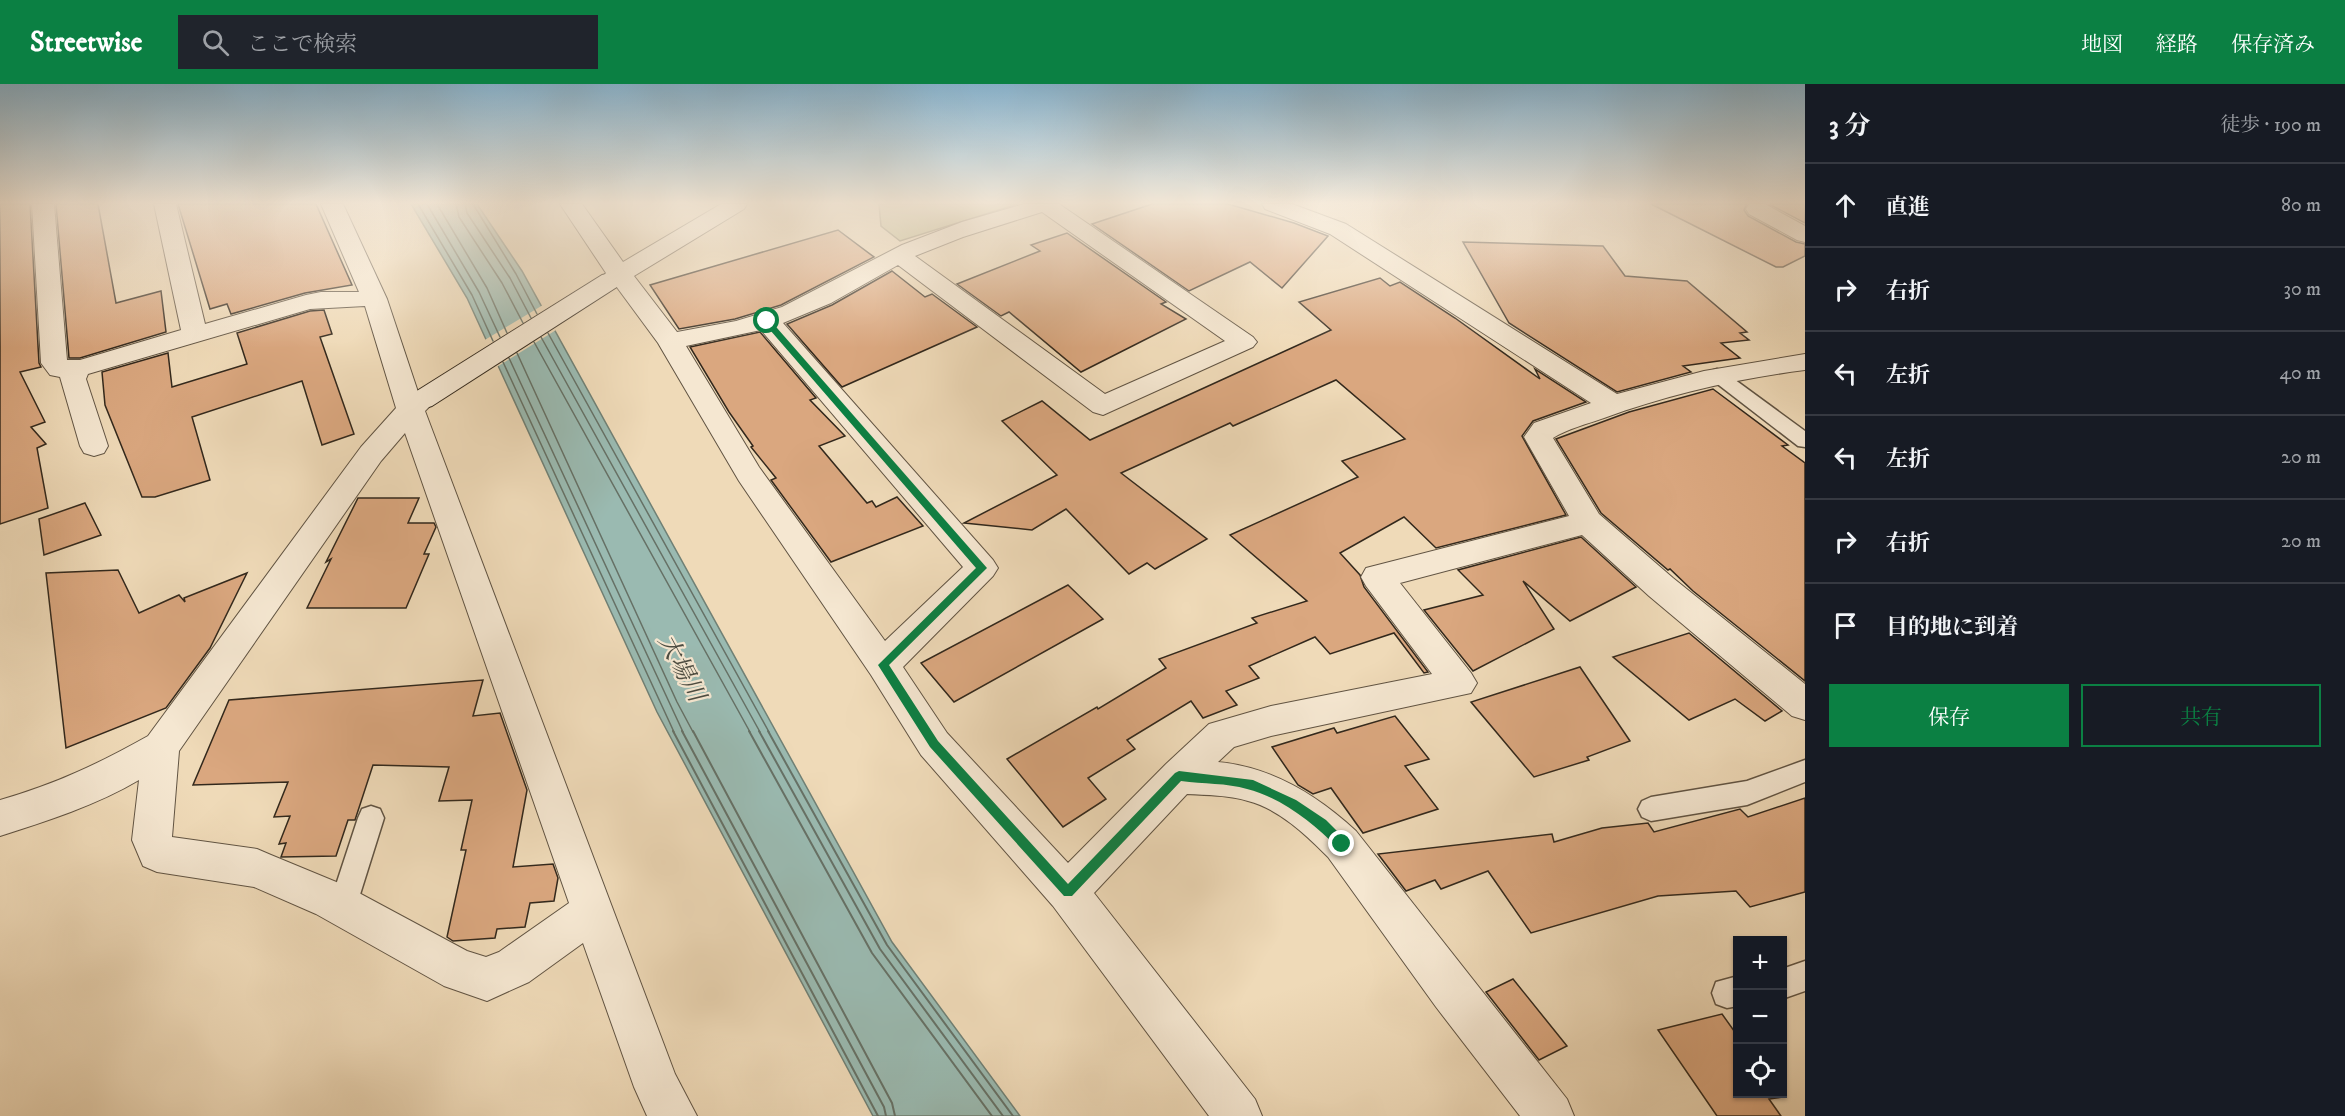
<!DOCTYPE html>
<html lang="ja">
<head>
<meta charset="utf-8">
<style>
	:root { --surface:#171b24; --page:#20242c; --text:#f1f3f6; --muted:#9ea1a6; --line:#363941; --accent:#0b8043 }
	body { margin:0; font-family:"IM FELL DW Pica","Noto Serif JP",serif; background:var(--page); color:var(--text) }
	.controls { position:absolute; right:18px; bottom:18px; display:grid; overflow:hidden; border-radius:0px; box-shadow:0 2px 4px #0004 }
	.controls button { width:54px; height:54px; display:grid; place-items:center; padding:0; border:0; border-bottom:2px solid var(--line); background:var(--surface); color:var(--text); font:30px sans-serif }
	.stop { position:absolute; width:18px; height:18px; margin:-14px; border:4px solid #0b8043; border-radius:50%; background:#fff }
	.stop.end { background:#0b8043; border-color:#fff; box-shadow:0 2px 6px #0008 }
	.list { margin:0; padding:0; list-style:none }
	h2 { display:flex; justify-content:space-between; align-items:center; height:78px; margin:0; padding:0 24px; font-size:26px }
	h2 small { font-size:20px; font-weight:400; color:var(--muted) }
	.list li { display:grid; grid-template-columns:39px 1fr auto; gap:18px; align-items:center; box-sizing:border-box; height:84px; padding:0 24px; border-top:2px solid var(--line) }
	.list b { display:block; font-size:22px; white-space:nowrap }
	.list em { font-size:20px; font-style:normal; color:var(--muted) }
	.actions { display:flex; gap:12px; padding:18px 24px }
	.actions a { flex:1; padding:14px 0; border:2px solid var(--accent); border-radius:0px; text-align:center; font-size:21px; color:var(--accent) }
	.actions .main { background:var(--accent); color:#fff }
	.icon { flex:none; width:33px; height:33px; fill:none; stroke:currentColor; stroke-width:2; stroke-linecap:round; stroke-linejoin:round }
	.map { position:relative; flex:none; width:1805px; height:1032px; overflow:hidden }
	header { display:flex; align-items:center; gap:36px; box-sizing:border-box; height:84px; padding:0 30px; background:var(--accent); color:#fff }
	header strong { font-size:28px }
	nav { display:flex; gap:33px; margin-inline-start:auto; font-size:21px }
	.search { width:420px; height:54px; background:var(--page); display:flex; align-items:center; gap:15px; box-sizing:border-box; padding:0 21px; border-radius:0px; color:var(--muted); font-size:22px }
	main { display:flex }
	aside { flex:1; background:var(--surface) }
	.map>svg:first-child { display:block }
</style>
</head>
<body>
<header>
<strong>Streetwise</strong>
<div class="search"><svg class="icon" aria-label="search" viewBox="0 0 24 24"><circle cx="10" cy="10" r="6"/><path d="M15 15l6 6"/></svg>ここで検索</div>
<nav><a>地図</a><a>経路</a><a>保存済み</a></nav>
</header>
<main>
<div class="map">
<svg width="1805" height="1032" viewBox="0 0 1805 1032">
	<rect width="100%" height="100%" fill="#efdab8"/>
	<filter id="stains"><feTurbulence type="fractalNoise" baseFrequency=".00333" numOctaves="4"/><feColorMatrix values="0 0 0 0 .2 0 0 0 0 .09 0 0 0 0 .02 0 0 0 .5 -.17"/></filter>
	<radialGradient id="worn" r=".72"><stop offset=".6" stop-color="#630" stop-opacity="0"/><stop offset="1" stop-color="#630" stop-opacity=".3"/></radialGradient>
	<!-- green -->
	<path fill="#c0bd8a" stroke="#797253" stroke-width="1.5" d="M 879,120 L 1018,120 L 900,157 L 881,142 Z"/>
	<!-- water -->
	<path fill="#9abab1" stroke="#708075" stroke-width="1.5" d="M 411,120 L 477,120 L 522,187 L 892,858 L 1020,1032 L 873,1032 L 657,628 L 467,214 Z"/>
	<!-- pier -->
	<path fill="#efdab8" d="M 543,221 L 556,246 L 495,284 L 483,257 Z"/>
	<g fill="none" stroke-linecap="round" stroke-linejoin="round">
		<!-- shore-far1 -->
		<g stroke="#667166" stroke-width="1.5">
			<path d="M 418,120 L 472,211 L 493,257"/>
			<path d="M 427,120 L 479,208 L 500,253"/>
			<path d="M 437,120 L 487,204 L 507,249"/>
			<path d="M 456,120 L 459,133 L 502,199 L 523,239"/>
			<path d="M 465,120 L 467,129 L 510,194 L 531,234"/>
			<path d="M 473,120 L 516,190 L 537,230"/>
			<path d="M 548,249 L 769,648"/>
			<path d="M 541,253 L 760,648"/>
			<path d="M 534,258 L 750,648"/>
			<path d="M 517,269 L 677,618 L 693,648"/>
			<path d="M 509,274 L 683,648"/>
			<path d="M 503,278 L 674,648"/>
		</g>
		<!-- shore -->
		<g stroke="#667166" stroke-width="2">
			<path d="M 673,647 L 878,1032"/>
			<path d="M 682,647 L 884,1023 L 886,1032"/>
			<path d="M 693,647 L 892,1019 L 895,1032"/>
			<path d="M 749,647 L 872,869 L 992,1032"/>
			<path d="M 759,647 L 880,865 L 1003,1032"/>
			<path d="M 768,647 L 887,861 L 1013,1032"/>
		</g>
	</g>
	<!-- building -->
	<g fill="#daa77f" stroke="#32281c" stroke-width="1.5">
		<path d="M 0,120 L 30,120 L 39,279 L 41,283 L 20,288 L 45,338 L 31,343 L 46,360 L 37,364 L 48,424 L 0,440 Z"/>
		<path d="M 56,120 L 98,120 L 116,219 L 161,207 L 166,248 L 80,274 L 69,274 Z"/>
		<path d="M 178,120 L 316,120 L 352,201 L 305,209 L 231,230 L 227,220 L 210,225 Z"/>
		<path d="M 1152,120 L 1228,120 L 1294,139 L 1328,152 L 1282,204 L 1250,178 L 1189,207 L 1092,140 Z"/>
		<path d="M 1651,120 L 1747,120 L 1744,126 L 1748,132 L 1796,158 L 1805,160 L 1805,172 L 1783,183 L 1776,183 Z"/>
		<path d="M 1769,120 L 1805,120 L 1805,139 Z"/>
		<path d="M 838,146 L 874,173 L 781,221 L 735,235 L 679,245 L 650,201 Z"/>
		<path d="M 1067,149 L 1166,218 L 1161,220 L 1186,235 L 1081,288 L 1009,228 L 1001,232 L 957,200 L 1040,167 L 1031,161 Z"/>
		<path d="M 1463,158 L 1603,162 L 1625,192 L 1687,197 L 1747,248 L 1740,249 L 1749,256 L 1721,259 L 1740,274 L 1683,282 L 1691,288 L 1617,308 L 1509,239 Z"/>
		<path d="M 892,187 L 925,213 L 932,210 L 977,243 L 842,303 L 787,240 L 832,221 Z"/>
		<path d="M 1380,194 L 1390,202 L 1400,198 L 1455,234 L 1540,295 L 1535,285 L 1586,318 L 1533,337 L 1522,352 L 1566,431 L 1436,464 L 1404,433 L 1340,469 L 1360,491 L 1364,503 L 1428,588 L 1424,589 L 1394,549 L 1330,570 L 1315,553 L 1249,582 L 1259,594 L 1226,607 L 1237,621 L 1203,634 L 1191,617 L 1127,656 L 1135,665 L 1088,694 L 1106,715 L 1063,743 L 1007,675 L 1097,623 L 1098,625 L 1166,584 L 1159,575 L 1257,539 L 1252,534 L 1307,517 L 1230,451 L 1358,393 L 1342,377 L 1405,355 L 1336,296 L 1233,342 L 1230,339 L 1121,389 L 1207,455 L 1155,485 L 1147,479 L 1129,490 L 1066,425 L 1032,446 L 964,439 L 1057,391 L 1002,337 L 1042,317 L 1090,356 L 1331,246 L 1299,218 Z"/>
		<path d="M 324,226 L 332,250 L 320,253 L 354,350 L 322,361 L 302,297 L 192,333 L 210,396 L 155,413 L 142,413 L 105,321 L 102,288 L 168,269 L 172,303 L 247,280 L 237,249 L 310,227 Z"/>
		<path d="M 760,248 L 816,314 L 810,316 L 845,352 L 819,362 L 867,419 L 872,417 L 876,423 L 897,413 L 923,442 L 831,478 L 771,396 L 776,394 L 751,363 L 753,362 L 729,328 L 690,263 Z"/>
		<path d="M 1713,305 L 1788,361 L 1782,362 L 1805,379 L 1805,597 L 1693,507 L 1670,485 L 1668,486 L 1601,429 L 1556,355 L 1629,328 Z"/>
		<path d="M 358,414 L 419,414 L 408,439 L 434,439 L 436,443 L 424,470 L 429,470 L 406,524 L 307,524 L 331,475 L 326,478 Z"/>
		<path d="M 85,419 L 101,451 L 44,471 L 39,435 Z"/>
		<path d="M 1581,453 L 1636,503 L 1570,537 L 1523,497 L 1554,545 L 1473,587 L 1424,526 L 1483,511 L 1458,486 Z"/>
		<path d="M 118,486 L 139,529 L 179,511 L 185,518 L 184,514 L 247,489 L 210,564 L 166,624 L 66,664 L 46,489 Z"/>
		<path d="M 1068,501 L 1103,535 L 954,618 L 921,579 Z"/>
		<path d="M 1689,549 L 1782,627 L 1765,637 L 1735,615 L 1689,636 L 1613,573 Z"/>
		<path d="M 1580,583 L 1630,657 L 1587,673 L 1589,676 L 1534,693 L 1471,618 Z"/>
		<path d="M 483,596 L 473,632 L 500,629 L 527,706 L 513,783 L 553,780 L 558,794 L 554,817 L 530,819 L 525,843 L 497,845 L 495,854 L 453,857 L 447,853 L 466,766 L 461,766 L 472,716 L 439,717 L 449,683 L 373,681 L 355,736 L 348,736 L 336,772 L 281,773 L 286,759 L 279,760 L 290,732 L 274,733 L 288,698 L 193,701 L 229,616 Z"/>
		<path d="M 1395,632 L 1429,675 L 1405,682 L 1438,725 L 1363,749 L 1331,704 L 1313,710 L 1298,701 L 1272,663 L 1334,644 L 1337,649 Z"/>
		<path d="M 1805,714 L 1805,808 L 1750,823 L 1736,807 L 1658,812 L 1531,849 L 1488,787 L 1441,805 L 1435,796 L 1406,807 L 1378,770 L 1552,750 L 1554,758 L 1602,744 L 1648,739 L 1654,748 L 1740,725 L 1748,733 Z"/>
		<path d="M 1513,895 L 1567,962 L 1539,976 L 1486,908 Z"/>
		<path d="M 1722,930 L 1737,951 L 1737,1010 L 1781,1010 L 1783,1013 L 1769,1015 L 1781,1032 L 1717,1032 L 1658,946 Z"/>
	</g>
	<g fill="none" stroke-linecap="round" stroke-linejoin="round">
		<!-- lane casing -->
		<g stroke="#615443" stroke-width="3">
			<g id="lane">
				<path d="M 1717,285 L 1723,287 L 1805,347 L 1805,363 L 1798,362 L 1711,295 L 1708,291 L 1711,287 Z"/>
				<path d="M 1805,676 L 1805,698 L 1747,721 L 1651,737 L 1642,733 L 1638,725 L 1642,717 L 1651,713 L 1747,697 Z"/>
				<path d="M 371,722 L 380,725 L 384,734 L 357,820 L 350,831 L 340,835 L 330,831 L 326,821 L 335,804 L 358,734 L 362,725 Z"/>
				<path d="M 1805,877 L 1805,907 L 1782,915 L 1782,885 Z"/>
				<path d="M 1738,892 L 1738,922 L 1727,924 L 1716,920 L 1712,909 L 1716,898 Z"/>
			</g>
		</g>
		<!-- street casing -->
		<g stroke="#615443" stroke-width="2">
			<g id="street">
				<path d="M 32,120 L 54,120 L 67,276 L 80,276 L 181,246 L 154,120 L 176,120 L 205,240 L 306,211 L 321,208 L 359,208 L 321,120 L 343,120 L 387,215 L 418,308 L 432,310 L 436,316 L 425,327 L 675,990 L 697,1032 L 647,1032 L 634,1003 L 583,859 L 529,898 L 487,917 L 444,902 L 316,830 L 254,803 L 157,788 L 143,782 L 132,756 L 139,696 C 97,721 47,737 0,752 L 0,716 C 56,700 98,680 148,652 L 361,363 L 396,324 L 365,222 L 310,225 L 88,290 L 86,295 L 108,362 L 104,369 L 94,372 L 84,369 L 80,362 L 60,293 L 50,291 L 41,279 ZM 405,349 L 569,819 L 499,868 L 486,873 L 467,867 L 346,802 L 271,771 L 257,765 L 172,753 L 179,667 L 381,377 Z"/>
				<path d="M 560,120 L 582,120 L 623,178 L 721,120 L 747,120 L 744,125 L 634,192 L 677,248 L 736,237 L 782,223 L 902,161 L 962,138 L 1024,120 L 1059,120 L 1253,253 L 1257,258 L 1253,263 L 1103,331 L 1093,328 L 898,181 L 831,219 L 783,239 L 993,476 L 998,484 L 993,492 L 903,583 L 947,649 L 1068,779 L 1166,680 L 1209,640 L 1271,622 L 1432,590 L 1366,502 L 1361,493 L 1366,484 L 1569,432 L 1524,353 L 1534,339 L 1591,319 L 1330,150 L 1265,125 L 1262,120 L 1292,120 L 1346,140 L 1617,310 L 1704,287 L 1805,270 L 1805,286 C 1736,295 1670,310 1604,334 C 1587,340 1567,345 1553,354 L 1599,430 L 1673,494 L 1805,600 L 1805,636 L 1792,632 L 1649,512 L 1582,451 L 1400,499 L 1471,589 L 1477,599 L 1471,609 L 1271,652 L 1234,663 L 1218,678 C 1272,683 1317,711 1356,747 L 1567,1015 L 1574,1032 L 1520,1032 L 1436,923 L 1328,773 C 1306,751 1279,725 1248,717 C 1228,711 1207,711 1187,710 L 1094,809 L 1255,1015 L 1262,1032 L 1209,1032 L 1053,822 L 921,671 L 871,591 L 739,397 L 658,259 L 616,202 L 602,201 L 599,196 L 606,189 ZM 1042,128 L 1225,257 L 1105,310 L 915,172 L 963,153 ZM 761,246 L 963,483 L 885,557 L 759,383 L 686,262 Z"/>
				<path d="M 1749,120 L 1765,120 L 1805,142 L 1805,158 L 1797,156 L 1749,130 L 1746,125 Z"/>
			</g>
		</g>
		<!-- secondary casing -->
		<g stroke="#32281c" stroke-width="2">
			<path id="secondary" d="M 611,189 L 620,191 L 623,196 L 620,201 L 432,322 L 422,325 L 412,322 L 408,316 L 412,310 L 602,191 Z"/>
		</g>
		<!-- lane -->
		<use href="#lane" fill="#f5e7d1" fill-rule="evenodd"/>
		<!-- street -->
		<use href="#street" fill="#f5e7d1" fill-rule="evenodd"/>
		<!-- secondary -->
		<use href="#secondary" fill="#f5e7d1" fill-rule="evenodd"/>
	</g>
	<!-- sky -->
	<linearGradient id="sky" x2="0" y2="1"><stop stop-color="#89b6d2"/><stop offset="0.45" stop-color="#f8eedf"/><stop offset="1" stop-color="#f8eedf" stop-opacity="0"/></linearGradient>
	<rect width="1805" height="264" fill="url(#sky)"/>
	<!-- route -->
	<path fill="#0b8043" d="M 764,236 L 770,236 L 987,484 L 889,581 L 938,657 L 1068,800 L 1175,689 L 1179,687 L 1253,696 L 1296,716 L 1326,736 L 1346,756 L 1346,764 L 1338,764 C 1313,739 1282,714 1247,705 C 1227,699 1203,700 1181,697 L 1072,812 L 1064,812 L 930,663 L 878,581 L 976,484 L 764,239 Z"/>
	<g text-anchor="middle" dominant-baseline="central" stroke-width="4.5" stroke-linejoin="round" paint-order="stroke">
		<!-- water labels -->
		<g font-size="24" font-style="italic" fill="#4c4c41" stroke="#f5e7d1">
			<text transform="translate(681 584) rotate(62)">大場川</text>
		</g>
	</g>
	<rect width="100%" height="100%" filter="url(#stains)"/>
	<rect width="100%" height="100%" fill="url(#worn)"/>
</svg>
<div class="controls">
<button>+</button>
<button>−</button>
<button><svg class="icon" aria-label="locate" viewBox="0 0 24 24"><circle cx="12" cy="12" r="6"/><path d="M12 2v4M12 18v4M2 12h4M18 12h4"/></svg></button>
</div>
<div class="stop" style="left:767px;top:237px"></div>
<div class="stop end" style="left:1342px;top:760px"></div>
</div>
<aside>
<h2>3 分<small>徒歩 · 190 m</small></h2>
<ul class="list">
<li><svg class="icon" aria-label="ahead" viewBox="0 0 24 24"><path d="M12 20V5M6 11l6-6 6 6"/></svg><div><b>直進</b></div><em>80 m</em></li>
<li><svg class="icon" aria-label="right" viewBox="0 0 24 24"><path d="M7 20v-9h11M14 6l5 5-5 5"/></svg><div><b>右折</b></div><em>30 m</em></li>
<li><svg class="icon" aria-label="left" viewBox="0 0 24 24"><path d="M17 20v-9H6M10 6l-5 5 5 5"/></svg><div><b>左折</b></div><em>40 m</em></li>
<li><svg class="icon" aria-label="left" viewBox="0 0 24 24"><path d="M17 20v-9H6M10 6l-5 5 5 5"/></svg><div><b>左折</b></div><em>20 m</em></li>
<li><svg class="icon" aria-label="right" viewBox="0 0 24 24"><path d="M7 20v-9h11M14 6l5 5-5 5"/></svg><div><b>右折</b></div><em>20 m</em></li>
<li><svg class="icon" aria-label="arrive" viewBox="0 0 24 24"><path d="M6 21V4h12l-3 4 3 4H6"/></svg><div><b>目的地に到着</b></div></li>
</ul>
<div class="actions"><a class="main">保存</a><a>共有</a></div>
</aside>
</main>
</body>
</html>
